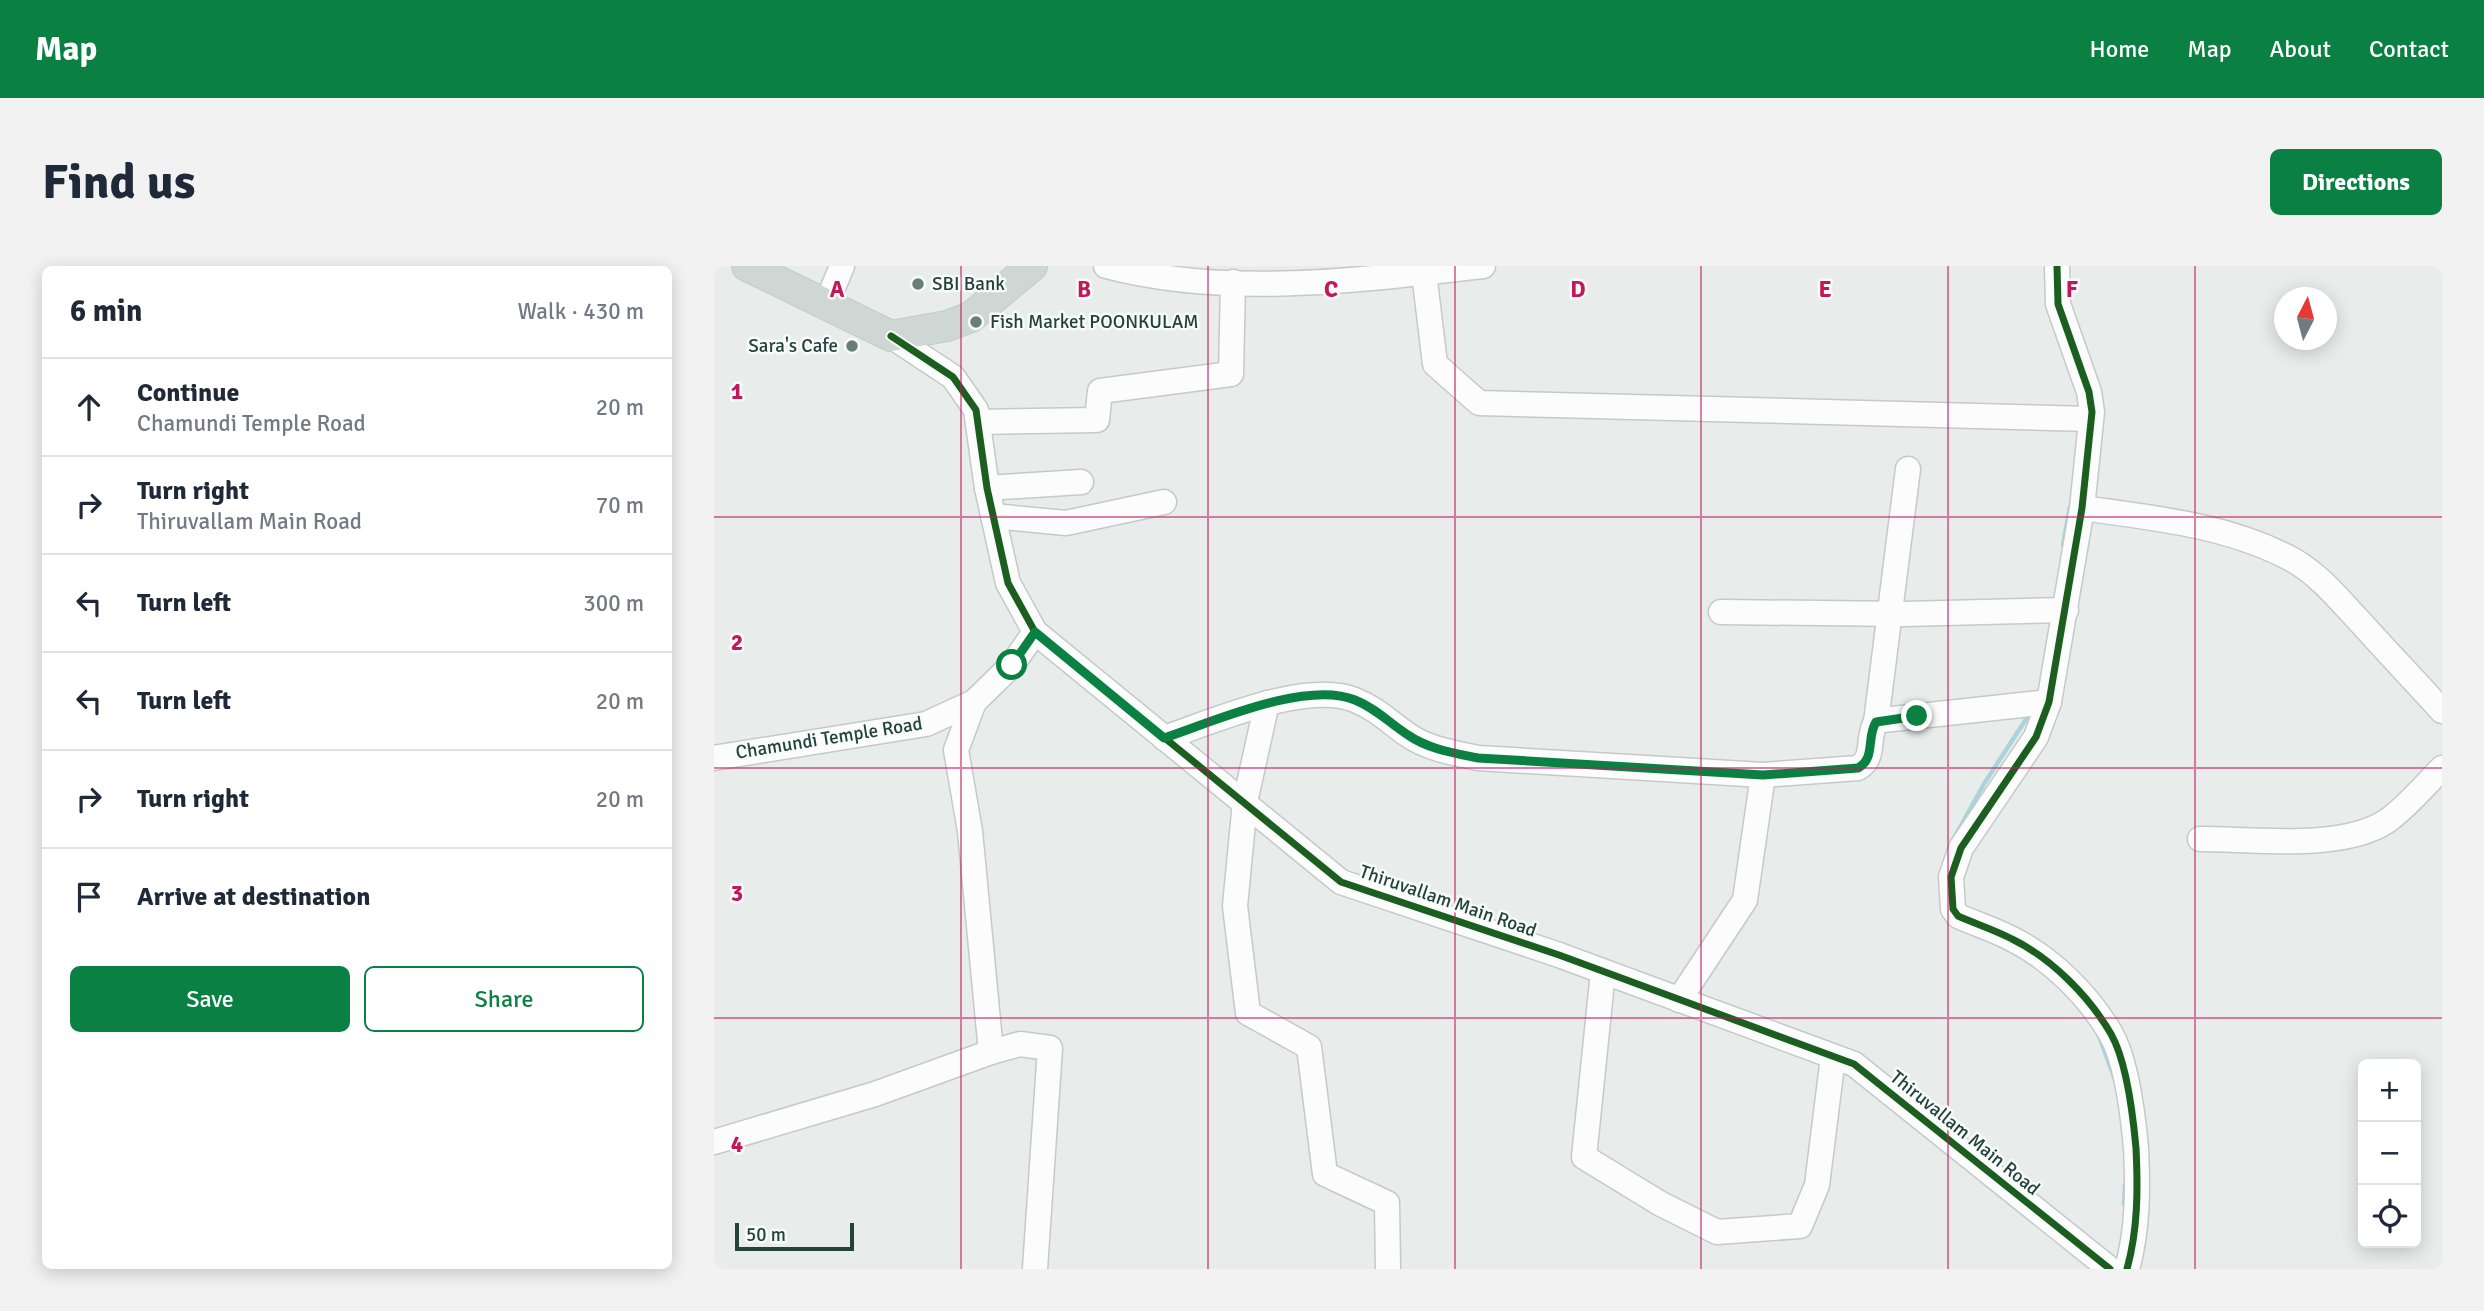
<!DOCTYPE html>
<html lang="en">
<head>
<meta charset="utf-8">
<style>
	:root { --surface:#fff; --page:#f2f2f3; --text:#1f2937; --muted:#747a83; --line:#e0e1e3; --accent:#0b8043 }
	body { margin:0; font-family:Signika,sans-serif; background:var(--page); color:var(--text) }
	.controls { position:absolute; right:21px; bottom:21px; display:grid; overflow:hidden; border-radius:10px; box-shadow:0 4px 18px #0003 }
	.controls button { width:63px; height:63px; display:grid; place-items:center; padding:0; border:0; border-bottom:2px solid var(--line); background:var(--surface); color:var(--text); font:35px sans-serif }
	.compass { position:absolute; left:1560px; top:21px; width:63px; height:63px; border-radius:50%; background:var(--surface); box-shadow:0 4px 18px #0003; rotate:6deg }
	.scale { position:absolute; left:21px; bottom:18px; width:119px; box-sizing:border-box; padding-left:7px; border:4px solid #24423a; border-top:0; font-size:19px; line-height:24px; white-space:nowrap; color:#24423a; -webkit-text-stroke:5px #f7fbf9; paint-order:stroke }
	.stop { position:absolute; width:21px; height:21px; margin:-16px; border:5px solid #0b8043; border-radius:50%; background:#fff }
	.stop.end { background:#0b8043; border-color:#fff; box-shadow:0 2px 7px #0008 }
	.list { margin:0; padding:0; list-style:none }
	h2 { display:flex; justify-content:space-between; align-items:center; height:91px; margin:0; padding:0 28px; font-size:30px }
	h2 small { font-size:23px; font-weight:400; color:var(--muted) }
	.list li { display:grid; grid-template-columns:46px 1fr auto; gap:21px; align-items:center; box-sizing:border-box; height:98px; padding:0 28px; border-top:2px solid var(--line) }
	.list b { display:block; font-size:26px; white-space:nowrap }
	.list p { margin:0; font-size:23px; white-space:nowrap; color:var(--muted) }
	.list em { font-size:23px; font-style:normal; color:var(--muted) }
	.actions { display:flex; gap:14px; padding:21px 28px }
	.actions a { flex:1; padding:16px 0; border:2px solid var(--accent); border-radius:10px; text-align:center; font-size:24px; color:var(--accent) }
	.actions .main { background:var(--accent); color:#fff }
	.icon { flex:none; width:38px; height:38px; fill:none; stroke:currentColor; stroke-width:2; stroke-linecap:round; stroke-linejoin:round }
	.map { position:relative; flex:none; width:1728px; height:1003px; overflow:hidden; border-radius:10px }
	header { display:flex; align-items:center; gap:42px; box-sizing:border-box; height:98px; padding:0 35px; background:var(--accent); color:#fff }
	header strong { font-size:33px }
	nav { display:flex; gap:38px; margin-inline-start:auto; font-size:24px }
	.intro { display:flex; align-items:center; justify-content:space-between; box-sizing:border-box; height:168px; padding:0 42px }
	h1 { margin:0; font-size:49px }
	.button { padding:18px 32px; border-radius:10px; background:var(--accent); color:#fff; font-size:24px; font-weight:700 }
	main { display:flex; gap:42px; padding:0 42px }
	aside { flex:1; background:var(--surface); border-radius:10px; box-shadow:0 4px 18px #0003 }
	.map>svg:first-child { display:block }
</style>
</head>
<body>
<header>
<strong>Map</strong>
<nav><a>Home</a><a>Map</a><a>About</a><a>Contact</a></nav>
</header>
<div class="intro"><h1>Find us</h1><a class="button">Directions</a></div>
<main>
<aside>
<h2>6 min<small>Walk · 430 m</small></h2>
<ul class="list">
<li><svg class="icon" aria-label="ahead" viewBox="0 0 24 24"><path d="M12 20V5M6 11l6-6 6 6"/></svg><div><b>Continue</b><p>Chamundi Temple Road</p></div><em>20 m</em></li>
<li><svg class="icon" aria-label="right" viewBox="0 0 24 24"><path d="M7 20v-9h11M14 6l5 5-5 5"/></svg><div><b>Turn right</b><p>Thiruvallam Main Road</p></div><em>70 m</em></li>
<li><svg class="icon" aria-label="left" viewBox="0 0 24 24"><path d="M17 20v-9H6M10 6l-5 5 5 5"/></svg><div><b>Turn left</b></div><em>300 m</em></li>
<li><svg class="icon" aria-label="left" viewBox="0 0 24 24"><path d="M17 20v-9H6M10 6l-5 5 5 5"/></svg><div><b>Turn left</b></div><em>20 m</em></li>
<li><svg class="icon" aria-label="right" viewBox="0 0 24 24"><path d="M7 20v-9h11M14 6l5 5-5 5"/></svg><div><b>Turn right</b></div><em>20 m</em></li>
<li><svg class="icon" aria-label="arrive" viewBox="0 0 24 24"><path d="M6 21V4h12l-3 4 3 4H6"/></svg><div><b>Arrive at destination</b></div></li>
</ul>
<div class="actions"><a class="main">Save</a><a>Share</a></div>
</aside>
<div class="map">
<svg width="1728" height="1003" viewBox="0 0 1728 1003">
	<rect width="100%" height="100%" fill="#e8edeb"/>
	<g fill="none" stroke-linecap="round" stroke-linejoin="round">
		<!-- stream -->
		<g stroke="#a9d4db" stroke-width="4.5">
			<path d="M 1349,279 L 1356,241"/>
			<path d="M 1239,574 L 1270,518 L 1316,447"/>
			<path d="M 1385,770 L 1400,811"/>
			<path d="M 1410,938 L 1411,919"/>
		</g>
		<!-- minor casing -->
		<g stroke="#c5cac8" stroke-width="27">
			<g id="minor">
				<path d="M 392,0 C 514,32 645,14 769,0"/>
				<path d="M 1343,0 L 1344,38 L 1375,126 L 1378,146 L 1368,242 L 1335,436 L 1322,471 L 1247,582 L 1237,611 L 1239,643 L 1244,650 C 1262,658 1281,664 1298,673 C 1337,692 1375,730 1397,768 C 1413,796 1419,849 1422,882 C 1424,923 1424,963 1413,1003"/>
				<path d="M 710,7 L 721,98 L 765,137 L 1377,153"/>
				<path d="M 112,39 L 128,0"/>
				<path d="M 177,70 L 239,111 L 262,144 L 273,222 L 294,317 L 321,366 L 627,616 L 845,689 L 1140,798 L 1396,1003"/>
				<path d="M 264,156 L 383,154 L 386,125 L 517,108 L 519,16"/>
				<path d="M 273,222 L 367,216"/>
				<path d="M 1368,242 C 1439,252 1515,259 1579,294 C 1607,310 1627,336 1649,359 C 1675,388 1702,416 1728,445"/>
				<path d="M 279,250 L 352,257 L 450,236"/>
				<path d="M 1007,346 L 1190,348 L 1352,344"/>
				<path d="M 260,436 L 242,484 L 256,565 L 277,786"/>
				<path d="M 553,437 L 531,536 L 521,640 L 534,747 L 595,781 L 611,908 L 673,937 L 674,1003"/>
				<path d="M 1162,456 L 1194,203"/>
				<path d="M 450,472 C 498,456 592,414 641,434 C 663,443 674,455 694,469 C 714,483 740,487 764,492 L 1049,509 L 1144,502 C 1162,492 1152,472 1162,456 L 1169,454 L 1335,436"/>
				<path d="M 0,492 L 212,458 L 260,436 L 298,399 L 321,366"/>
				<path d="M 1486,573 C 1539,573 1628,585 1673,555 C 1693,541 1711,519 1728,502"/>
				<path d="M 889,706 L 870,891 L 947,938 L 1003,966 L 1086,960 L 1103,919 L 1119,791"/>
				<path d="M 965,734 L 1031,634 L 1049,509"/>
				<path d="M 0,876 L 161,828 L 277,786 L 306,778 L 336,782 L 321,1003"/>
			</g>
		</g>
		<!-- major casing -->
		<g stroke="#c3ccc9" stroke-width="32">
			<path id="major" d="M 33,0 L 177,70 L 233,60 L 257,51 L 318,0"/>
		</g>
		<!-- minor -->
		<use href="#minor" stroke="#fcfcfc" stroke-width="24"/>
		<!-- major -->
		<use href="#major" stroke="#cfd7d5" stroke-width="30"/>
		<!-- cycleway casing -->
		<g stroke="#f7fbf9" stroke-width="11">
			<g id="cycleway">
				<path d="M 1343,0 L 1344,38 L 1375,126 L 1378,146 L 1368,242 L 1335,436 L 1322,471 L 1247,582 L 1237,611 L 1239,643 L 1244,650 C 1262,658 1281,664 1298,673 C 1337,692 1375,730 1397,768 C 1413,796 1419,849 1422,882 C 1424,923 1424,963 1413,1003"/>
				<path d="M 177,70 L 239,111 L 262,144 L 273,222 L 294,317 L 321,366 L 627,616 L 845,689 L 1140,798 L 1396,1003"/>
			</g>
		</g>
		<!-- cycleway -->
		<use href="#cycleway" stroke="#1b5e20" stroke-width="7"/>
	</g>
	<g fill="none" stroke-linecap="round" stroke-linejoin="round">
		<!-- route -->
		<path stroke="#0b8043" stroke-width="9" d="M 298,399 L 321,366 L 450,472 C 498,456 592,414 641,434 C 663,443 674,456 694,469 C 714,483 740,487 764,492 L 1049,509 L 1144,502 C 1162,492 1152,472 1162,456 L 1203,450"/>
	</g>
	<!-- grid -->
	<path fill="none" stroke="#c2185b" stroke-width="2" stroke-opacity="0.55" d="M 247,0 L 247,1003M 494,0 L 494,1003M 741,0 L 741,1003M 987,0 L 987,1003M 1234,0 L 1234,1003M 1481,0 L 1481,1003M 0,251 L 1728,251M 0,502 L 1728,502M 0,752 L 1728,752"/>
	<!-- markers -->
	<g fill="#697e78" stroke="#f7fbf9" stroke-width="2.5">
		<circle cx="204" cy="18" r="7"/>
		<circle cx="262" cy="56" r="7"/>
		<circle cx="138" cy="80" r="7"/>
	</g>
	<g text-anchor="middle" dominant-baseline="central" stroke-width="5" stroke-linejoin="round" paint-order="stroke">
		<!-- poi labels -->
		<g font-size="19" fill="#24423a" stroke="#f7fbf9" text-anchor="start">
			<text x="218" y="18">SBI Bank</text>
			<text x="276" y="56">Fish Market POONKULAM</text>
			<text x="124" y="80" text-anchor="end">Sara's Cafe</text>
		</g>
		<!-- street labels -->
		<g font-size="19" fill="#24423a" stroke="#f7fbf9">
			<text transform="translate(115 472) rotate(-9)">Chamundi Temple Road</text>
			<text transform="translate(734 635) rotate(19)">Thiruvallam Main Road</text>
			<text transform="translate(1251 867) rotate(39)">Thiruvallam Main Road</text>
		</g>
	</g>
	<g font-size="23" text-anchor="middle" font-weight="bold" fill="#c2185b" stroke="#f7fbf9" stroke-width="5" stroke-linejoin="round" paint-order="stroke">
		<text x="123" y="31">A</text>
		<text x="370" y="31">B</text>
		<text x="617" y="31">C</text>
		<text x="864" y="31">D</text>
		<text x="1111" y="31">E</text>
		<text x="1358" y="31">F</text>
		<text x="23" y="133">1</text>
		<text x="23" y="384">2</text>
		<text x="23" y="635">3</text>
		<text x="23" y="886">4</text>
	</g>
</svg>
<div class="controls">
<button>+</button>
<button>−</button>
<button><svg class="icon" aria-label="locate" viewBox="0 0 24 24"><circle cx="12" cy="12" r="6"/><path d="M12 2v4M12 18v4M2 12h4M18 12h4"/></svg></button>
</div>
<svg class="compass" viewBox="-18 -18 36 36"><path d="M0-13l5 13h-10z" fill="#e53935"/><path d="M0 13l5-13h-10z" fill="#747a83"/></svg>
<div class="scale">50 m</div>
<div class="stop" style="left:298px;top:399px"></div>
<div class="stop end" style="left:1203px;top:450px"></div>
</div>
</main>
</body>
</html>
